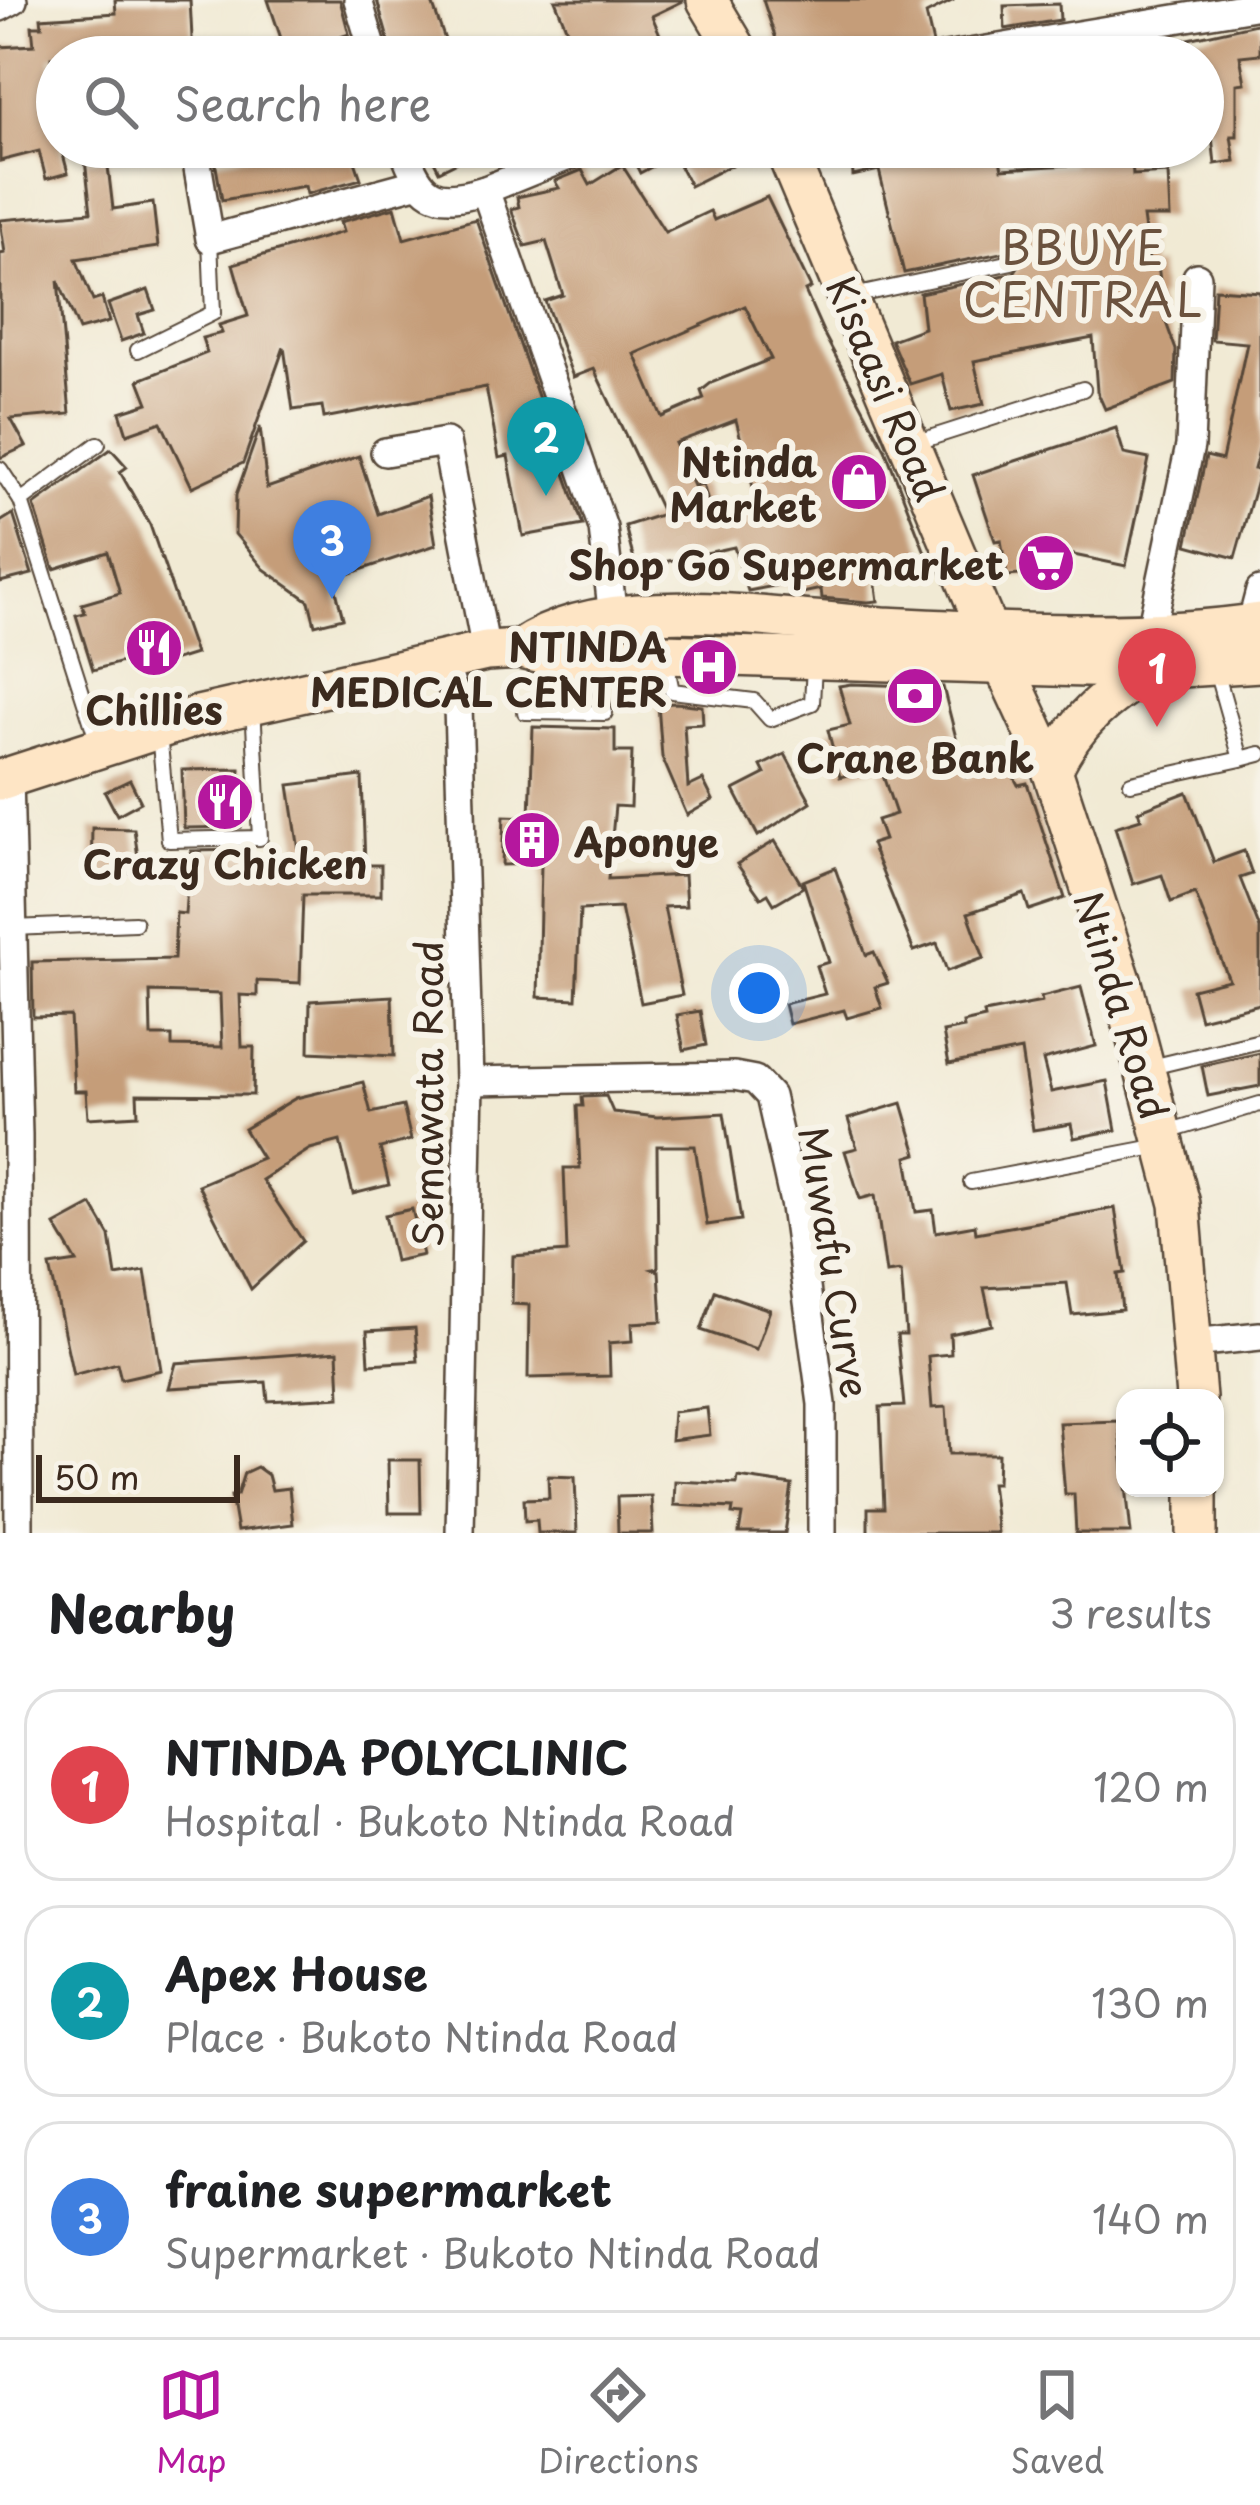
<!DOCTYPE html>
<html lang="en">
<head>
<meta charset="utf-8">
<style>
	:root { --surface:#fff; --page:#f6f6f6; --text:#202124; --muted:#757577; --line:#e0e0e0; --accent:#b5179e }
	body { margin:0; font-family:"Playpen Sans",sans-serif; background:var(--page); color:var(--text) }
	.controls { position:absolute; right:36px; bottom:36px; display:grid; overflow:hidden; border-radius:24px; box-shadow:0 3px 9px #0004 }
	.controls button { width:108px; height:108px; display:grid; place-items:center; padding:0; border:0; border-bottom:3px solid var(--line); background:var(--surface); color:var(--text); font:60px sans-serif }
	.scale { position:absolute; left:36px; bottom:30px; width:204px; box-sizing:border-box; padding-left:12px; border:6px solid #3b2a1e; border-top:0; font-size:33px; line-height:42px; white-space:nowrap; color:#3b2a1e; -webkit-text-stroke:9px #f7f3e8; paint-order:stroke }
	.you { position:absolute; left:759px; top:993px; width:42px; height:42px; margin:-30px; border:9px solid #fff; border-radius:50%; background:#1a73e8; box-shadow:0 0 0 18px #1a73e833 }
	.badge { display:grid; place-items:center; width:78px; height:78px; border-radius:50%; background:var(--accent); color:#fff; font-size:39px; font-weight:700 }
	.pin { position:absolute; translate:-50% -99px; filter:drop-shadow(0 3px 6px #0008) }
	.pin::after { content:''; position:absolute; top:63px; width:42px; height:36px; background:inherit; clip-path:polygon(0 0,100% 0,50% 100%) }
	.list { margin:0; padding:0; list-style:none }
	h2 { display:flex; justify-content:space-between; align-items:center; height:156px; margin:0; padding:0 48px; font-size:51px }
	h2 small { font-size:39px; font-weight:400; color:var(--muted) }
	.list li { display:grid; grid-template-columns:78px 1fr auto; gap:36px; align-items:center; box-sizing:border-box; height:192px; margin:0 24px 24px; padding:0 24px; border:3px solid var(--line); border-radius:36px }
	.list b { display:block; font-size:45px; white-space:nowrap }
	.list p { margin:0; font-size:39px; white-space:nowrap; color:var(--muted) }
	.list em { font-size:39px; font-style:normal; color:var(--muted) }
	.icon { flex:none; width:66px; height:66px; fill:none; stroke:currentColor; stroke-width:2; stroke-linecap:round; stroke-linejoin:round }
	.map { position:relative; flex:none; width:1260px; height:1533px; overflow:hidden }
	.search { position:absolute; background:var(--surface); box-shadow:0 3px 9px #0004; left:36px; right:36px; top:36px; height:132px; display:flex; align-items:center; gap:30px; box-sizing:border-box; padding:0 42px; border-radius:66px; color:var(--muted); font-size:45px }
	.sheet { height:804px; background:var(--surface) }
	nav { display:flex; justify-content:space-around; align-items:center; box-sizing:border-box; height:168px; border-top:3px solid var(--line); background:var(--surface); font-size:33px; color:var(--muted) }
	nav a { display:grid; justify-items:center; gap:6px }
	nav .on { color:var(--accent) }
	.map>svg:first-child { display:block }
</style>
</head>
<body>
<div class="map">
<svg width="1260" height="1533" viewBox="0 0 1260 1533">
	<rect width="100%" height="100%" fill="#f7f3e8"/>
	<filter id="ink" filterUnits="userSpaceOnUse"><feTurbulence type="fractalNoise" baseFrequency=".00833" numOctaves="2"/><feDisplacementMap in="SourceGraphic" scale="24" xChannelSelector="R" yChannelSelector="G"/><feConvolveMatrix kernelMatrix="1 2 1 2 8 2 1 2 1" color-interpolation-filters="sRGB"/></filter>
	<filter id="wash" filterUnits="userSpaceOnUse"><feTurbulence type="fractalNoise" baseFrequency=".004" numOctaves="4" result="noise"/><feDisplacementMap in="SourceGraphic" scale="48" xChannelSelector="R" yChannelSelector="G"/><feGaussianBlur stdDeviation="2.7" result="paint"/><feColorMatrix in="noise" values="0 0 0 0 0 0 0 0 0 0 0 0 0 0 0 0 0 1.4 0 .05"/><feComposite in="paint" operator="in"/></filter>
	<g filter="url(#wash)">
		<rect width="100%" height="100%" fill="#f1ead4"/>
		<g id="blocks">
			<!-- building -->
			<g fill="#c59d79" fill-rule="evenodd">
				<path d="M 115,0 L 190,0 L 193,57 L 51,57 L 54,103 L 49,103 L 68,173 L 46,179 L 39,151 L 0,161 L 0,47 L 34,45 L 32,26 L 42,26 L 41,18 L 116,13 Z"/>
				<path d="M 268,0 L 340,0 L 349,34 L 287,56 Z"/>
				<path d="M 377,0 L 431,0 L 451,57 L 393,57 Z"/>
				<path d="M 555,0 L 683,0 L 683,1 L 652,16 L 667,51 L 654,57 L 578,57 Z"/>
				<path d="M 763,0 L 954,0 L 926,14 L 933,44 L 928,51 L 902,57 L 782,57 Z"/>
				<path d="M 1059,4 L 1060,20 L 1005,29 L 1004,6 Z"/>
				<path d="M 1260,23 L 1260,54 L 1240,56 L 1245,83 L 1237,84 L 1237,136 L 1231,136 L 1235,161 L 1215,164 L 1211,127 L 1203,129 L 1203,57 L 1145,57 L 1144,49 Z"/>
				<path d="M 296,147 L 350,147 L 361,179 L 307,194 L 305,186 L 222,200 L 215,161 Z"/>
				<path d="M 427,147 L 488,147 L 439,171 Z"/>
				<path d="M 627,147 L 760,147 L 761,150 L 690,186 L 674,155 L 640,173 Z"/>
				<path d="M 851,147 L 918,147 L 920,155 L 954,147 L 960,154 L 997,147 L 1002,169 L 1072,165 L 1064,147 L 1131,147 L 1133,175 L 1168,173 L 1170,217 L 1143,217 L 1150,268 L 1158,265 L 1162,297 L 1157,298 L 1176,350 L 1175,383 L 1105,409 L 1097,391 L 1093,338 L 974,361 L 984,404 L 951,411 L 942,374 L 910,384 L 891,340 L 924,328 L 920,293 L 1014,273 L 1023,259 L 1010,251 L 904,273 L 879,170 L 853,176 Z"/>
				<path d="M 107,158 L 113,209 L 153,203 L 158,247 L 76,259 L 93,301 L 102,298 L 109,322 L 79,330 L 58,280 L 70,414 L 11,419 L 26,446 L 0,458 L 0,254 L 5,253 L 0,220 L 91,212 L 85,160 Z"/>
				<path d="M 622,165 L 665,232 L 710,211 L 714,220 L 767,197 L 811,288 L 805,291 L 825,336 L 885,449 L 933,573 L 875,579 L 878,601 L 868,602 L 822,598 L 821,589 L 793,595 L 790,583 L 748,591 L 734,547 L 636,568 L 625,526 L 663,514 L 594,369 L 573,377 L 545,301 L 563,295 L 546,241 L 525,246 L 511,209 L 519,207 L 517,197 L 559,188 L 555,181 L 582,170 L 590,185 ZM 745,306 L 771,359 L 711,383 L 701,391 L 704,399 L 662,417 L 635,354 ZM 736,420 L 758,507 L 713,520 L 703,484 L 694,486 L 675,443 Z"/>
				<path d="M 395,207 L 404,239 L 476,219 L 583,525 L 523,536 L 508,456 L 499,458 L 486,387 L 324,418 L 322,406 L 293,410 L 284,347 L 243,463 L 192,487 L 161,422 L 127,434 L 120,412 L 148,403 L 139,380 L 207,353 L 202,338 L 222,333 L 219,325 L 248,316 L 233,264 L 343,232 L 340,222 Z"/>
				<path d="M 1215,289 L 1260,292 L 1260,446 L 1254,469 L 1260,470 L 1235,558 L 1187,545 L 1206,456 L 1222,460 L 1247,343 L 1212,340 Z"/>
				<path d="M 148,290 L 155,310 L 138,315 L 144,333 L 121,341 L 108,304 Z"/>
				<path d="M 260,427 L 267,488 L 359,456 L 378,514 L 428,496 L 436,545 L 333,579 L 343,618 L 315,625 L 309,601 L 264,569 L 235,534 L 236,495 Z"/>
				<path d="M 1116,428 L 1124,454 L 1149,459 L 1126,566 L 1045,549 L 1047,573 L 1007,576 L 1001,540 L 995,541 L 973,475 Z"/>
				<path d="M 111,449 L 127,467 L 120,472 L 150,525 L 195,654 L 140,671 L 136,658 L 93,670 L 76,615 L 85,613 L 82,604 L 120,593 L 108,552 L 54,569 L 34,505 Z"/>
				<path d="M 13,514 L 32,574 L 0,582 L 0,522 Z"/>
				<path d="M 851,684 L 943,687 L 966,777 L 1005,760 L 1018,785 L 1027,783 L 1065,898 L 1029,910 L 1024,894 L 968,913 L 984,958 L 947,971 L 937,943 L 914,951 L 871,844 L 884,840 L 877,820 L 896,814 L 880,767 L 840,777 L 828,730 L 850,725 L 839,686 Z"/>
				<path d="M 676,703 L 702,706 L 703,724 L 684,725 L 688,787 L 703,780 L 713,800 L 687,815 L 662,757 L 658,704 Z"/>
				<path d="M 533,727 L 615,729 L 615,752 L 632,752 L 630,807 L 615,806 L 608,879 L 684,875 L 686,906 L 664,907 L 682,995 L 641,1003 L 621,908 L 580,910 L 576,999 L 538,997 L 541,864 L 502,865 L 504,816 L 530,817 Z"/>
				<path d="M 785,754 L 811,802 L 758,836 L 734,790 L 765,774 L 761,766 Z"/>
				<path d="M 240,769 L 241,827 L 184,828 L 182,770 Z"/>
				<path d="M 362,776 L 365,865 L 381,865 L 381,895 L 303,895 L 300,983 L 257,981 L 257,996 L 240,995 L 242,1047 L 254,1047 L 253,1095 L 137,1094 L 138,1115 L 88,1118 L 86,1091 L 74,1091 L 70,1016 L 33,1017 L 32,962 L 174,959 L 176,913 L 185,914 L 187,887 L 190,892 L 191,851 L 242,850 L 242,854 L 256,855 L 255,868 L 302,870 L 289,785 ZM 150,992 L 220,994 L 222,1047 L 172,1046 L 172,1036 L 151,1036 Z"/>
				<path d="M 130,780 L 141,802 L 117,815 L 105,792 Z"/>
				<path d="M 1187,792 L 1214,862 L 1244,851 L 1252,874 L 1240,878 L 1260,929 L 1260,1004 L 1200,1019 L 1192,989 L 1229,980 L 1195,893 L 1171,902 L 1162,875 L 1133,884 L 1115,827 L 1141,819 L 1138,811 Z"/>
				<path d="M 92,828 L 134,829 L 140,871 L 91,878 Z"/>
				<path d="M 775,841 L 803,887 L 774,904 L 768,894 L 761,898 L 737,864 Z"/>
				<path d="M 835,868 L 866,955 L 874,952 L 888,983 L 875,987 L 882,1008 L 847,1018 L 844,1010 L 789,1024 L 784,1004 L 825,994 L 816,966 L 829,962 L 803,881 Z"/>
				<path d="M 1081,987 L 1096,1046 L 1043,1060 L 1051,1092 L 1107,1081 L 1116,1130 L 1074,1138 L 1071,1124 L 1033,1130 L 1021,1050 L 949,1064 L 943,1032 L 964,1028 L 963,1023 L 985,1018 L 984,1013 L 1042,1002 L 1041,997 Z"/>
				<path d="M 392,996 L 394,1056 L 309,1052 L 310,1001 Z"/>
				<path d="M 700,1011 L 706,1045 L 684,1050 L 677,1015 Z"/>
				<path d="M 1260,1053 L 1260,1086 L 1208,1096 L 1202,1066 Z"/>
				<path d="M 363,1082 L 371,1113 L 403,1106 L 411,1140 L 380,1148 L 389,1185 L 353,1194 L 340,1141 L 310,1149 L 262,1180 L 303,1241 L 251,1289 L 198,1185 L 262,1158 L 244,1129 L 296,1098 Z"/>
				<path d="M 606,1096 L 613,1112 L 657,1117 L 724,1113 L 741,1220 L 707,1225 L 695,1146 L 657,1146 L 658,1268 L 653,1269 L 659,1271 L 662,1321 L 632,1323 L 633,1341 L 609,1343 L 610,1376 L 528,1378 L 529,1305 L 512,1304 L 513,1256 L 567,1252 L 564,1168 L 580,1168 L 577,1106 L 583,1106 L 582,1097 Z"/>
				<path d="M 902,1103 L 917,1154 L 907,1157 L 916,1212 L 933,1210 L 936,1232 L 975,1225 L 976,1233 L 1115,1208 L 1125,1273 L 1118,1274 L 1122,1310 L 1072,1315 L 1067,1283 L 984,1288 L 992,1325 L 950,1334 L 951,1354 L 928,1356 L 932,1408 L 946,1407 L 949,1454 L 998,1454 L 997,1483 L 991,1483 L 997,1533 L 868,1533 L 868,1508 L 884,1508 L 880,1407 L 904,1406 L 897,1335 L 906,1335 L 901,1271 L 886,1273 L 875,1195 L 860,1199 L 845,1151 L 857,1148 L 848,1119 Z"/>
				<path d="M 92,1205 L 110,1236 L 116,1276 L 145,1271 L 161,1370 L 121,1379 L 117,1363 L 73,1375 L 50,1266 L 77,1262 L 55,1225 Z"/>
				<path d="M 412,1209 L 423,1255 L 395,1261 L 385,1215 Z"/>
				<path d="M 715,1291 L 770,1310 L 756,1349 L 701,1330 Z"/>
				<path d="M 415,1328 L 418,1361 L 369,1364 L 367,1331 Z"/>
				<path d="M 338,1351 L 340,1397 L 268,1401 L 266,1382 L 169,1388 L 176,1363 Z"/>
				<path d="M 707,1408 L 710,1435 L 671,1440 L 673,1412 Z"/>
				<path d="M 1119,1421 L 1131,1533 L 1076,1533 L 1074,1494 L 1065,1494 L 1059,1423 Z"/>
				<path d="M 388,1460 L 420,1460 L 421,1513 L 389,1513 Z"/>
				<path d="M 257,1467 L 268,1475 L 272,1490 L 289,1488 L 293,1524 L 237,1531 L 231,1496 L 237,1495 L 244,1473 Z"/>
				<path d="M 548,1476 L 575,1477 L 577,1533 L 538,1533 L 537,1520 L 525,1521 L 524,1499 L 549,1498 Z"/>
				<path d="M 738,1477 L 792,1485 L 785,1533 L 739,1533 L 742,1515 L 732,1514 L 733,1508 L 674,1505 L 675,1481 L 737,1484 Z"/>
				<path d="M 651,1496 L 653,1533 L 618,1533 L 617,1497 Z"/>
			</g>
		</g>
	</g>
	<g filter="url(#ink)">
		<use href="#blocks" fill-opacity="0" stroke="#564739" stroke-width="3"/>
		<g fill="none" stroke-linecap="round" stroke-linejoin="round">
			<!-- service casing -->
			<g stroke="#564739" stroke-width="18">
				<g id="service">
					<path d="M 853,296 L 1012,262"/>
					<path d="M 138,350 L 213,313 L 210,239"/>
					<path d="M 98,444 L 21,501 L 98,743"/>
					<path d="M 911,444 L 1083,389"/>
					<path d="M 0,469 L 21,501"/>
					<path d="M 665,658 L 672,691 L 754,701 L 770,719 L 812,703 L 814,665"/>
					<path d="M 1216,671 L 1241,759 L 1260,754"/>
					<path d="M 525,712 L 605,713 L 592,665"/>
					<path d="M 159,733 L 169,840 L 260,838 L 253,705"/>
					<path d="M 1131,783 L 1241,759"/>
					<path d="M 13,928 L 135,923"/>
					<path d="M 1147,1068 L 1260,1041"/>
					<path d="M 1167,1132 L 1260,1104"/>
					<path d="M 971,1182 L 1160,1146"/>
				</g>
			</g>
			<!-- minor casing -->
			<g stroke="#564739" stroke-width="32">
				<g id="minor">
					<path d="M 358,0 L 375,57"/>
					<path d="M 0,7 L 13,0"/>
					<path d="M 945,57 L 1260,5"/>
					<path d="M 403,147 C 421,196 433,206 485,190"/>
					<path d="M 591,147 L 485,190 L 603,528 L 613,618"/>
					<path d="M 197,163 L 210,239 L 416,183"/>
					<path d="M 385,452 L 446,442 L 486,651"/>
					<path d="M 1251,625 L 1260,591"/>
					<path d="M 1151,630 L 1190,446 L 1197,277"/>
					<path d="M 442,658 L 458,706 L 469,1081 L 460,1533"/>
					<path d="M 9,777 L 18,1135 L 19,1533"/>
					<path d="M 469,1081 L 734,1076 L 755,1080 L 770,1096 L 795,1207 L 822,1404 L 822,1533"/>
					<path d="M 1193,1343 L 1260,1336"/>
				</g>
			</g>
			<!-- secondary casing -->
			<g stroke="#564739" stroke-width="44">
				<g id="secondary">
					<path d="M 707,0 L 741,57"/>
					<path d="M 784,147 L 987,629 L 1052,770 L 1122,983 L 1180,1204 L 1196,1398"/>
					<path d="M 521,649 C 608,587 780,621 882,627 C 999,633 1146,641 1260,623"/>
					<path d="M 1052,770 C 1076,720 1105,697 1151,669"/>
					<path d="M 0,780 L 198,716 L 486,651 L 521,649 L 568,660 L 664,654 L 1151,669 L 1260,662"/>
					<path d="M 1197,1488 L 1197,1533"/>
				</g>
			</g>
			<!-- service -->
			<use href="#service" stroke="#fff" stroke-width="14"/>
			<!-- minor -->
			<use href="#minor" stroke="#fff" stroke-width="27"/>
			<!-- secondary -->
			<use href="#secondary" stroke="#fee5c5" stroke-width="39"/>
		</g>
	</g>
	<!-- icons -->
	<defs>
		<g id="shop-disc" transform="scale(3)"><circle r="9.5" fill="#b5179e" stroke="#f7f3e8"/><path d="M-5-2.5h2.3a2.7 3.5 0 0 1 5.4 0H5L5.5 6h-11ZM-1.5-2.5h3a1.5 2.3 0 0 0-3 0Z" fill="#fff"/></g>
		<g id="supermarket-disc" transform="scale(3)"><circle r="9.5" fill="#b5179e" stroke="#f7f3e8"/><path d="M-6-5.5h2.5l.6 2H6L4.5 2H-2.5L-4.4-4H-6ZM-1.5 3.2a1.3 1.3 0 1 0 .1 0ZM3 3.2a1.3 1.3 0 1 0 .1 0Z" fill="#fff"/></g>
		<g id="restaurant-disc" transform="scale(3)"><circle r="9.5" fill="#b5179e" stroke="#f7f3e8"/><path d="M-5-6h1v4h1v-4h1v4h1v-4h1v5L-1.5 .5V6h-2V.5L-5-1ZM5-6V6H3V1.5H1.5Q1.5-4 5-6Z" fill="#fff"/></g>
		<g id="hospital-disc" transform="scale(3)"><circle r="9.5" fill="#b5179e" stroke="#f7f3e8"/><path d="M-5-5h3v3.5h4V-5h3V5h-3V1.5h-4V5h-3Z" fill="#fff"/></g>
		<g id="bank-disc" transform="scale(3)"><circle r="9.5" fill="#b5179e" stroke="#f7f3e8"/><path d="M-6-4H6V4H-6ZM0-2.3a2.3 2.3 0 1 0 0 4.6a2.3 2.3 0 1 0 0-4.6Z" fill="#fff"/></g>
		<g id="building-disc" transform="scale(3)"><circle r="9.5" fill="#b5179e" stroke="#f7f3e8"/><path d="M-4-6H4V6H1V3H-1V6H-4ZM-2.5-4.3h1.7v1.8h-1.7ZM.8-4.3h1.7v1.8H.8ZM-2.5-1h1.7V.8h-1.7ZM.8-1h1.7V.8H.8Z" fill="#fff"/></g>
	</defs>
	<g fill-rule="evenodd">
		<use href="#shop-disc" x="859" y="482"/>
		<use href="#supermarket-disc" x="1046" y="563"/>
		<use href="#restaurant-disc" x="154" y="648"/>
		<use href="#hospital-disc" x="709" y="667"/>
		<use href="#bank-disc" x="915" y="696"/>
		<use href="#restaurant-disc" x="225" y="802"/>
		<use href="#building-disc" x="532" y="840"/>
	</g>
	<g text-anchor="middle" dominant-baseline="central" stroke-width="12" stroke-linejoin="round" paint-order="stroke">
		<!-- street labels -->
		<g font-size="39" fill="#3b2a1e" stroke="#f7f3e8">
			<text transform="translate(887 388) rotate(67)">Kisaasi Road</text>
			<text transform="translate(1123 1005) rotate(73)">Ntinda Road</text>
			<text transform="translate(426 1094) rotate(-90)">Semawata Road</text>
			<text transform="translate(836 1262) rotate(81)">Muwafu Curve</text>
		</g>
		<!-- poi labels -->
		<g font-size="39" font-weight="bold" fill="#3b2a1e" stroke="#f7f3e8" text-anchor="end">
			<text x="817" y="460">Ntinda<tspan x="817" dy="45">Market</tspan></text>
			<text x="1004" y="563">Shop Go Supermarket</text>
			<text x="667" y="645">NTINDA<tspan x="667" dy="45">MEDICAL CENTER</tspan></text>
			<text x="154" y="708" text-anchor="middle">Chillies</text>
			<text x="915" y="756" text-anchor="middle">Crane Bank</text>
			<text x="574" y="840" text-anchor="start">Aponye</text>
			<text x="225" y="862" text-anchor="middle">Crazy Chicken</text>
		</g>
		<!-- quarter labels -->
		<g font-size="45" letter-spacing="3" fill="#6b523e" stroke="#f7f3e8">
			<text x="1084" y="246">BBUYE<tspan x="1084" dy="52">CENTRAL</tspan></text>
		</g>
	</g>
</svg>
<div class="controls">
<button><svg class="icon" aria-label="locate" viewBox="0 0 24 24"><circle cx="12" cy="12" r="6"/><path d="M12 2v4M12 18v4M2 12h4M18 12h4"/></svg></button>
</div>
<div class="scale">50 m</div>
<div class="you"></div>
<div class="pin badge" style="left:1157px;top:727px;background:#e0444e">1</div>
<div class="pin badge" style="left:546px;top:496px;background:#0f9aa8">2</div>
<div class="pin badge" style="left:332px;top:599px;background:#3f7fe0">3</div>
<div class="search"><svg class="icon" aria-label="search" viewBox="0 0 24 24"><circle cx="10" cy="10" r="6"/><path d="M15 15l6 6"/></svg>Search here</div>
</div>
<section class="sheet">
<h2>Nearby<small>3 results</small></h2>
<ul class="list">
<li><span class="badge" style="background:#e0444e">1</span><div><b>NTINDA POLYCLINIC</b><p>Hospital · Bukoto Ntinda Road</p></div><em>120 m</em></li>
<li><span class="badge" style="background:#0f9aa8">2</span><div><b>Apex House</b><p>Place · Bukoto Ntinda Road</p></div><em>130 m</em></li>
<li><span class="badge" style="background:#3f7fe0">3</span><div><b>fraine supermarket</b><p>Supermarket · Bukoto Ntinda Road</p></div><em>140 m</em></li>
</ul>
</section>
<nav>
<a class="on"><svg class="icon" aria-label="map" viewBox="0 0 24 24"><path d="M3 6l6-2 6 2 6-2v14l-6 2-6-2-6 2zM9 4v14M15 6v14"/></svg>Map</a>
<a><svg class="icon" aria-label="directions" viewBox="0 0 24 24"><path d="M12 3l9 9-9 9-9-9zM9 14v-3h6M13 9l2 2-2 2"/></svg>Directions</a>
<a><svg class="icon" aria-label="saved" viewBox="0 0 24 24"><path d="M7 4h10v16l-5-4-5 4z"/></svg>Saved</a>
</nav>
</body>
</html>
